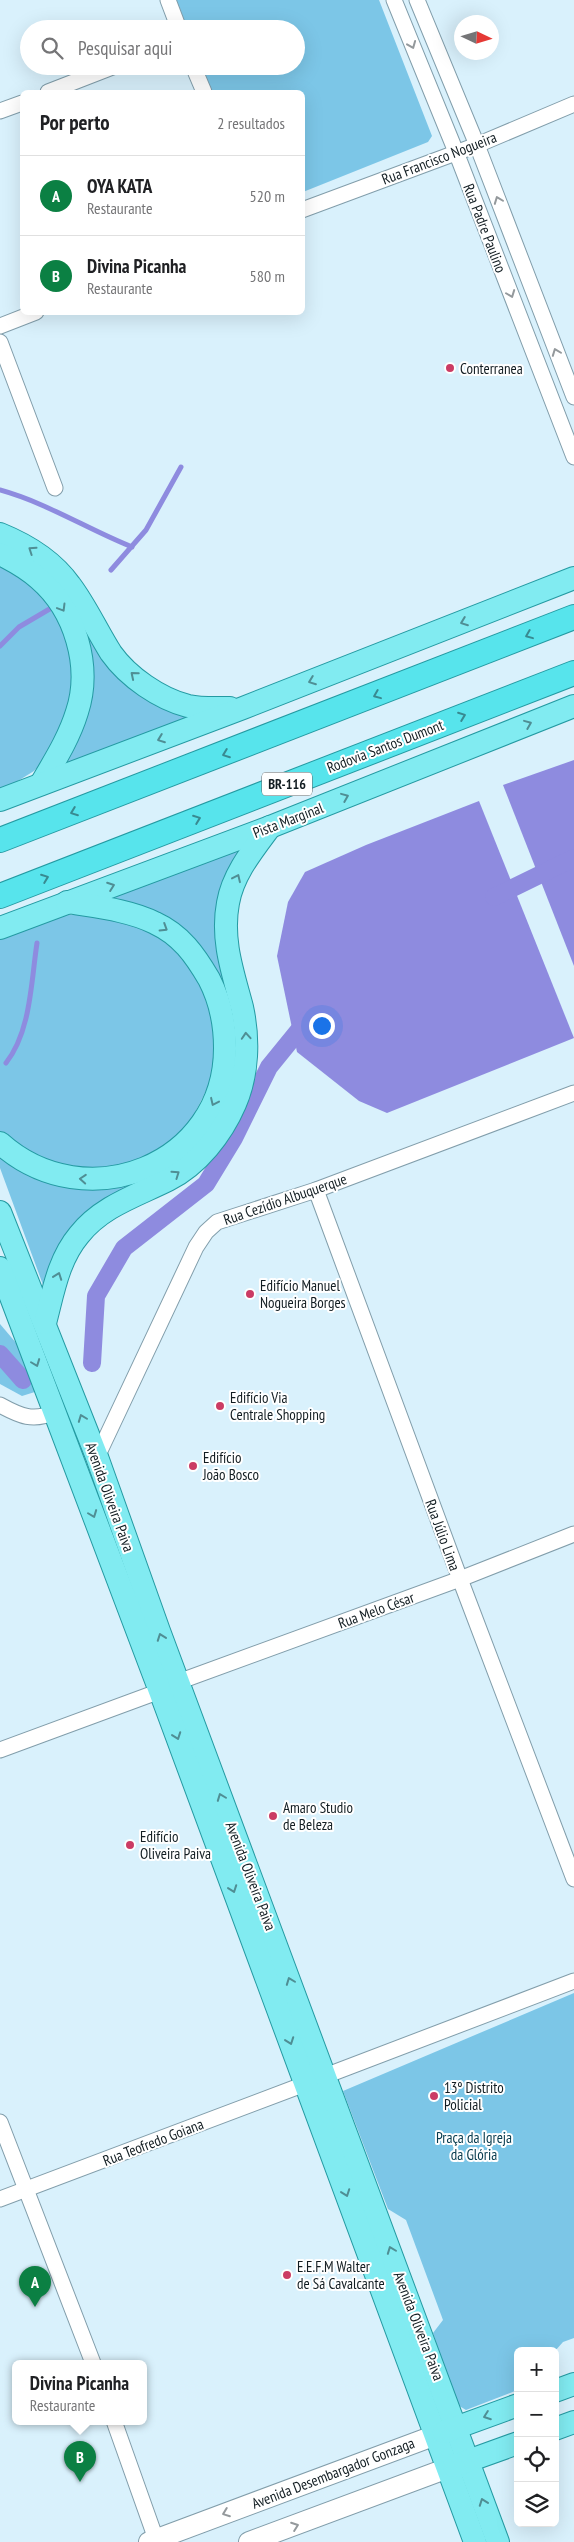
<!DOCTYPE html>
<html lang="pt">
<head>
<meta charset="utf-8">
<style>
	:root { --surface:#fff; --page:#f2f2f2; --text:#202124; --muted:#757577; --line:#e0e0e0; --accent:#0b8043 }
	body { margin:0; font-family:"PT Sans Narrow",sans-serif; background:var(--page); color:var(--text) }
	.controls { position:absolute; right:15px; bottom:15px; display:grid; overflow:hidden; border-radius:8px; box-shadow:0 5px 20px #0002 }
	.controls button { width:45px; height:45px; display:grid; place-items:center; padding:0; border:0; border-bottom:1px solid var(--line); background:var(--surface); color:var(--text); font:25px sans-serif }
	.compass { position:absolute; left:454px; top:15px; width:45px; height:45px; border-radius:50%; background:var(--surface); box-shadow:0 5px 20px #0002; rotate:94deg }
	.you { position:absolute; left:321px; top:1025px; width:18px; height:18px; margin:-12px; border:4px solid #fff; border-radius:50%; background:#1a73e8; box-shadow:0 0 0 8px #1a73e833 }
	.badge { display:grid; place-items:center; width:32px; height:32px; border-radius:50%; background:var(--accent); color:#fff; font-size:16px; font-weight:700 }
	.pin { position:absolute; translate:-50% -41px; filter:drop-shadow(0 1px 2px #0008) }
	.pin::after { content:''; position:absolute; top:26px; width:18px; height:15px; background:inherit; clip-path:polygon(0 0,100% 0,50% 100%) }
	.popup { position:absolute; left:12px; top:2360px; width:135px; height:65px; box-sizing:border-box; display:grid; place-content:center; border-radius:8px; background:var(--surface); filter:drop-shadow(0 1px 4px #0005); font-size:16px; white-space:nowrap; color:var(--muted) }
	.popup b { font-size:19px; color:var(--text) }
	.popup::after { content:''; position:absolute; left:50%; top:100%; margin-left:-10px; border:10px solid transparent; border-top-color:var(--surface) }
	.list { margin:0; padding:0; list-style:none }
	h2 { display:flex; justify-content:space-between; align-items:center; height:65px; margin:0; padding:0 20px; font-size:21px }
	h2 small { font-size:16px; font-weight:400; color:var(--muted) }
	.list li { display:grid; grid-template-columns:32px 1fr auto; gap:15px; align-items:center; box-sizing:border-box; height:80px; padding:0 20px; border-top:1px solid var(--line) }
	.list b { display:block; font-size:19px; white-space:nowrap }
	.list p { margin:0; font-size:16px; white-space:nowrap; color:var(--muted) }
	.list em { font-size:16px; font-style:normal; color:var(--muted) }
	.icon { flex:none; width:28px; height:28px; fill:none; stroke:currentColor; stroke-width:2; stroke-linecap:round; stroke-linejoin:round }
	.map { position:relative; flex:none; width:574px; height:2542px; overflow:hidden }
	.search { position:absolute; background:var(--surface); box-shadow:0 5px 20px #0002; left:20px; top:20px; width:285px; height:55px; display:flex; align-items:center; gap:12px; box-sizing:border-box; padding:0 18px; border-radius:28px; color:var(--muted); font-size:19px }
	.panel { position:absolute; background:var(--surface); box-shadow:0 5px 20px #0002; left:20px; top:90px; width:285px; height:225px; border-radius:8px }
	.map>svg:first-child { display:block }
</style>
</head>
<body>
<div class="map">
<svg width="574" height="2542" viewBox="0 0 574 2542">
	<rect width="100%" height="100%" fill="#d9f1fc"/>
	<!-- green -->
	<g fill="#7cc6e7">
		<path d="M 174,0 L 379,0 L 432,136 L 428,142 L 303,192 L 302,92 L 210,92 L 200,66 L 296,66 L 296,29 L 185,29 Z"/>
		<path d="M 20,548 L 101,651 L 203,713 L 54,769 L 91,655 Z"/>
		<path d="M 0,563 L 21,572 L 49,601 L 69,637 L 73,699 L 48,756 L 34,771 L 0,792 Z"/>
		<path d="M 254,840 C 226,873 210,920 222,963 C 228,981 238,998 240,1017 C 244,1055 236,1089 218,1122 C 204,1150 170,1172 143,1184 C 131,1189 116,1193 105,1200 C 71,1220 53,1256 46,1293 L 0,1168 L 0,1152 C 32,1175 68,1192 109,1186 C 213,1171 272,1056 213,966 C 186,923 152,906 102,898 Z"/>
		<path d="M 94,913 L 117,915 L 174,943 L 213,997 L 218,1067 L 186,1131 L 151,1157 L 111,1170 L 47,1163 L 11,1142 L 0,1131 L 0,939 L 56,916 Z"/>
		<path d="M 0,1324 L 17,1344 L 38,1391 L 22,1396 L 0,1384 Z"/>
		<path d="M 574,1993 L 574,2338 L 563,2342 L 555,2351 L 518,2351 L 518,2390 L 466,2410 L 456,2404 L 433,2333 L 443,2320 L 406,2220 L 388,2209 L 343,2091 Z"/>
	</g>
	<!-- water -->
	<g fill="#8e8bdf">
		<path d="M 574,760 L 574,966 L 503,785 Z"/>
		<path d="M 479,801 L 574,1038 L 387,1113 L 359,1101 L 297,1052 L 277,956 L 288,902 L 305,872 L 366,845 Z"/>
	</g>
	<g fill="none" stroke-linecap="round" stroke-linejoin="round">
		<!-- stream -->
		<g stroke="#8e8bdf" stroke-width="5">
			<path d="M 0,490 C 47,503 87,529 132,547"/>
			<path d="M 111,570 L 146,530 L 181,467"/>
			<path d="M 0,646 L 19,627 L 53,607"/>
			<path d="M 6,1063 C 31,1031 31,982 37,943"/>
		</g>
		<!-- canal -->
		<g stroke="#8e8bdf" stroke-width="18">
			<path d="M 494,897 L 574,858"/>
			<path d="M 0,1354 L 23,1380"/>
			<path d="M 92,1363 L 96,1296 L 124,1248 L 206,1184 L 234,1138 L 269,1067 L 308,1019"/>
		</g>
		<!-- minor casing -->
		<g stroke="#829eab" stroke-width="17">
			<g id="minor">
				<path d="M 168,0 L 179,29"/>
				<path d="M 394,0 L 456,152 L 574,457"/>
				<path d="M 417,0 L 477,145 L 574,397"/>
				<path d="M 193,66 L 204,92"/>
				<path d="M 48,92 L 115,66"/>
				<path d="M 0,111 L 22,103"/>
				<path d="M 302,210 L 477,145 L 574,104"/>
				<path d="M 0,326 L 36,312"/>
				<path d="M 0,342 L 55,488"/>
				<path d="M 316,1190 L 460,1579 L 574,1879"/>
				<path d="M 0,1405 C 20,1416 33,1422 55,1412"/>
				<path d="M 97,1457 L 196,1247 L 206,1232 L 217,1222 L 316,1190 L 574,1093"/>
				<path d="M 178,1682 L 460,1579 L 574,1534"/>
				<path d="M 0,1750 L 160,1691"/>
				<path d="M 325,2076 L 574,1981"/>
				<path d="M 0,2122 L 93,2363"/>
				<path d="M 0,2199 L 305,2084"/>
				<path d="M 114,2421 L 157,2542"/>
			</g>
		</g>
		<!-- secondary casing -->
		<g stroke="#829eab" stroke-width="22">
			<g id="secondary">
				<path d="M 149,2542 L 436,2435"/>
				<path d="M 249,2542 L 448,2468"/>
			</g>
		</g>
		<!-- primary casing -->
		<g stroke="#249aa2" stroke-width="24">
			<g id="primary">
				<path d="M 0,534 C 27,545 53,561 70,585 C 86,606 97,631 111,653 C 128,677 160,699 188,706 C 202,709 216,708 230,708"/>
				<path d="M 0,554 C 14,561 27,568 39,579 C 75,610 92,666 77,712 C 69,738 55,760 41,784"/>
				<path d="M 0,800 L 243,708 L 574,578"/>
				<path d="M 0,928 L 270,827 L 574,706"/>
				<path d="M 0,1143 C 86,1220 225,1165 225,1048 C 225,1023 221,1002 209,979 C 195,955 181,935 155,923 C 129,910 97,907 67,902"/>
				<path d="M 0,1212 L 97,1457 L 159,1631 L 498,2542"/>
				<path d="M 0,1268 L 160,1691 L 475,2542"/>
				<path d="M 45,1323 C 53,1293 58,1260 79,1235 C 102,1206 136,1196 168,1180 C 198,1165 222,1134 235,1104 C 248,1074 249,1039 242,1007 C 233,973 221,940 228,903 C 233,874 253,850 270,827"/>
				<path d="M 555,2391 L 574,2384"/>
				<path d="M 555,2429 L 574,2422"/>
				<path d="M 444,2432 L 518,2405"/>
				<path d="M 454,2466 L 518,2443"/>
			</g>
		</g>
		<!-- trunk casing -->
		<g stroke="#249aa2" stroke-width="26">
			<g id="trunk">
				<path d="M 0,840 L 574,617"/>
				<path d="M 0,896 L 574,673"/>
			</g>
		</g>
		<!-- minor -->
		<use href="#minor" stroke="#fff" stroke-width="15"/>
		<!-- secondary -->
		<use href="#secondary" stroke="#fff" stroke-width="20"/>
		<!-- primary -->
		<use href="#primary" stroke="#81ebf1" stroke-width="22"/>
		<!-- trunk -->
		<use href="#trunk" stroke="#57e4ec" stroke-width="24"/>
	</g>
	<!-- one-way arrows -->
	<defs><path id="oneway-chevron" d="M-2-3.5L2.5 0L-2 3.5" fill="none" stroke-width="1.6" stroke-linecap="round" stroke-linejoin="round" transform="scale(1.25)"/></defs>
	<g stroke="#94999c">
		<use href="#oneway-chevron" transform="translate(412 45) rotate(68)"/>
		<use href="#oneway-chevron" transform="translate(498 200) rotate(-111)"/>
		<use href="#oneway-chevron" transform="translate(511 294) rotate(69)"/>
		<use href="#oneway-chevron" transform="translate(556 352) rotate(-111)"/>
		<use href="#oneway-chevron" transform="translate(226 2513) rotate(159)"/>
		<use href="#oneway-chevron" transform="translate(295 2526) rotate(-20)"/>
	</g>
	<g stroke="#4f8e94">
		<use href="#oneway-chevron" transform="translate(32 550) rotate(-146)"/>
		<use href="#oneway-chevron" transform="translate(62 608) rotate(59)"/>
		<use href="#oneway-chevron" transform="translate(464 622) rotate(159)"/>
		<use href="#oneway-chevron" transform="translate(134 675) rotate(-140)"/>
		<use href="#oneway-chevron" transform="translate(312 681) rotate(159)"/>
		<use href="#oneway-chevron" transform="translate(528 724) rotate(-22)"/>
		<use href="#oneway-chevron" transform="translate(161 739) rotate(159)"/>
		<use href="#oneway-chevron" transform="translate(345 797) rotate(-22)"/>
		<use href="#oneway-chevron" transform="translate(237 878) rotate(-65)"/>
		<use href="#oneway-chevron" transform="translate(111 886) rotate(-20)"/>
		<use href="#oneway-chevron" transform="translate(164 928) rotate(32)"/>
		<use href="#oneway-chevron" transform="translate(246 1036) rotate(-94)"/>
		<use href="#oneway-chevron" transform="translate(214 1102) rotate(115)"/>
		<use href="#oneway-chevron" transform="translate(176 1174) rotate(-35)"/>
		<use href="#oneway-chevron" transform="translate(83 1179) rotate(-176)"/>
		<use href="#oneway-chevron" transform="translate(58 1276) rotate(-70)"/>
		<use href="#oneway-chevron" transform="translate(36 1363) rotate(69)"/>
		<use href="#oneway-chevron" transform="translate(82 1418) rotate(-111)"/>
		<use href="#oneway-chevron" transform="translate(93 1514) rotate(69)"/>
		<use href="#oneway-chevron" transform="translate(161 1637) rotate(-110)"/>
		<use href="#oneway-chevron" transform="translate(177 1736) rotate(70)"/>
		<use href="#oneway-chevron" transform="translate(221 1797) rotate(-111)"/>
		<use href="#oneway-chevron" transform="translate(233 1889) rotate(70)"/>
		<use href="#oneway-chevron" transform="translate(290 1981) rotate(-111)"/>
		<use href="#oneway-chevron" transform="translate(290 2041) rotate(70)"/>
		<use href="#oneway-chevron" transform="translate(346 2193) rotate(70)"/>
		<use href="#oneway-chevron" transform="translate(391 2250) rotate(-111)"/>
		<use href="#oneway-chevron" transform="translate(487 2416) rotate(160)"/>
		<use href="#oneway-chevron" transform="translate(483 2502) rotate(-110)"/>
	</g>
	<g stroke="#388a91">
		<use href="#oneway-chevron" transform="translate(529 635) rotate(158)"/>
		<use href="#oneway-chevron" transform="translate(377 695) rotate(158)"/>
		<use href="#oneway-chevron" transform="translate(462 716) rotate(-21)"/>
		<use href="#oneway-chevron" transform="translate(226 754) rotate(159)"/>
		<use href="#oneway-chevron" transform="translate(74 812) rotate(159)"/>
		<use href="#oneway-chevron" transform="translate(197 819) rotate(-21)"/>
		<use href="#oneway-chevron" transform="translate(45 878) rotate(-21)"/>
	</g>
	<!-- markers -->
	<g fill="#cb3c64" stroke="#fff" stroke-width="2">
		<circle cx="450" cy="368" r="5"/>
		<circle cx="250" cy="1294" r="5"/>
		<circle cx="220" cy="1406" r="5"/>
		<circle cx="193" cy="1466" r="5"/>
		<circle cx="273" cy="1816" r="5"/>
		<circle cx="130" cy="1845" r="5"/>
		<circle cx="434" cy="2096" r="5"/>
		<circle cx="287" cy="2275" r="5"/>
	</g>
	<g text-anchor="middle" dominant-baseline="central" stroke-width="4" stroke-linejoin="round" paint-order="stroke">
		<!-- shield labels -->
		<rect fill="#fff" stroke="#596164" stroke-width="1" x="262" y="772.5" width="50" height="23" rx="4"/>
		<g font-size="14" font-weight="bold" fill="#121d22">
			<text x="287" y="784">BR-116</text>
		</g>
		<!-- street labels -->
		<g font-size="15" fill="#121d22" stroke="#fff">
			<text transform="translate(439 158) rotate(-21)">Rua Francisco Nogueira</text>
			<text transform="translate(485 228) rotate(69)">Rua Padre Paulino</text>
			<text transform="translate(385 746) rotate(-21)">Rodovia Santos Dumont</text>
			<text transform="translate(288 820) rotate(-21)">Pista Marginal</text>
			<text transform="translate(285 1199) rotate(-19)">Rua Cezídio Albuquerque</text>
			<text transform="translate(110 1497) rotate(70)">Avenida Oliveira Paiva</text>
			<text transform="translate(443 1535) rotate(70)">Rua Júlio Lima</text>
			<text transform="translate(376 1610) rotate(-20)">Rua Melo César</text>
			<text transform="translate(251 1876) rotate(69)">Avenida Oliveira Paiva</text>
			<text transform="translate(153 2142) rotate(-21)">Rua Teofredo Goiana</text>
			<text transform="translate(419 2326) rotate(69)">Avenida Oliveira Paiva</text>
			<text transform="translate(333 2473) rotate(-21)">Avenida Desembargador Gonzaga</text>
		</g>
		<!-- poi labels -->
		<g font-size="15" fill="#121d22" stroke="#fff" text-anchor="start">
			<text x="460" y="368">Conterranea</text>
			<text x="260" y="1285">Edifício Manuel<tspan x="260" dy="17">Nogueira Borges</tspan></text>
			<text x="230" y="1397">Edifício Via<tspan x="230" dy="17">Centrale Shopping</tspan></text>
			<text x="203" y="1457">Edifício<tspan x="203" dy="17">João Bosco</tspan></text>
			<text x="283" y="1807">Amaro Studio<tspan x="283" dy="17">de Beleza</tspan></text>
			<text x="140" y="1836">Edifício<tspan x="140" dy="17">Oliveira Paiva</tspan></text>
			<text x="444" y="2087">13º Distrito<tspan x="444" dy="17">Policial</tspan></text>
			<text x="297" y="2266">E.E.F.M Walter<tspan x="297" dy="17">de Sá Cavalcante</tspan></text>
		</g>
		<!-- park labels -->
		<g font-size="15" fill="#063b4e" stroke="#fff">
			<text x="474" y="2137">Praça da Igreja<tspan x="474" dy="17">da Glória</tspan></text>
		</g>
	</g>
</svg>
<div class="controls">
<button>+</button>
<button>−</button>
<button><svg class="icon" aria-label="locate" viewBox="0 0 24 24"><circle cx="12" cy="12" r="6"/><path d="M12 2v4M12 18v4M2 12h4M18 12h4"/></svg></button>
<button><svg class="icon" aria-label="layers" viewBox="0 0 24 24"><path d="M12 4l9 5-9 5-9-5zM3 14l9 5 9-5"/></svg></button>
</div>
<svg class="compass" viewBox="-18 -18 36 36"><path d="M0-13l5 13h-10z" fill="#e53935"/><path d="M0 13l5-13h-10z" fill="#757577"/></svg>
<div class="you"></div>
<div class="pin badge" style="left:35px;top:2307px">A</div>
<div class="pin badge" style="left:80px;top:2482px">B</div>
<div class="popup"><b>Divina Picanha</b>Restaurante</div>
<div class="search"><svg class="icon" aria-label="search" viewBox="0 0 24 24"><circle cx="10" cy="10" r="6"/><path d="M15 15l6 6"/></svg>Pesquisar aqui</div>
<section class="panel">
<h2>Por perto<small>2 resultados</small></h2>
<ul class="list">
<li><span class="badge">A</span><div><b>OYA KATA</b><p>Restaurante</p></div><em>520 m</em></li>
<li><span class="badge">B</span><div><b>Divina Picanha</b><p>Restaurante</p></div><em>580 m</em></li>
</ul>
</section>
</div>
</body>
</html>
